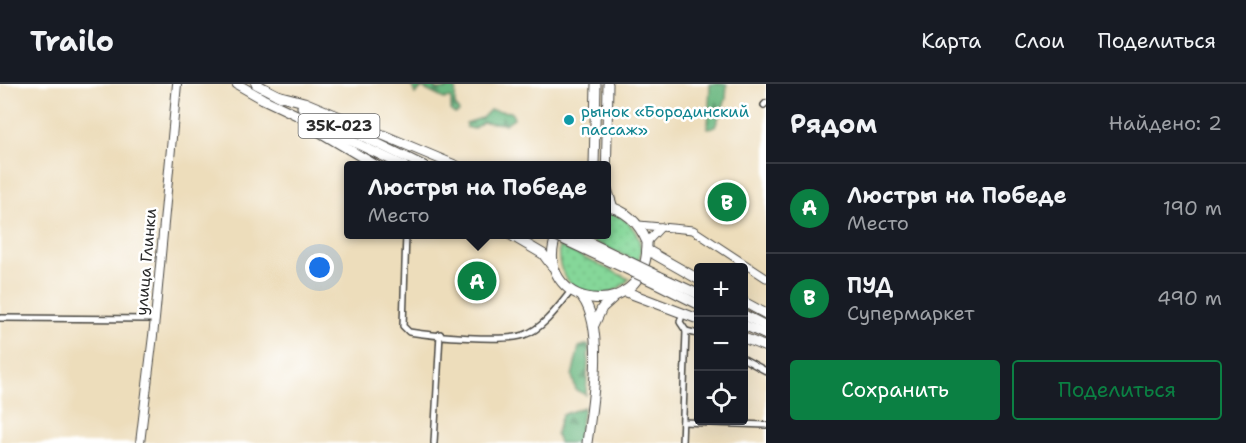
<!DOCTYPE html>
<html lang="ru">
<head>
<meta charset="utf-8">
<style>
	:root { --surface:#171b24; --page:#242831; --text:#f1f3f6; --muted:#9ea1a6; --line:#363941; --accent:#0b8043 }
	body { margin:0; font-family:"Shantell Sans",sans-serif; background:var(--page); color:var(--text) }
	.controls { position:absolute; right:18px; bottom:18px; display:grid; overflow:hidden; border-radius:6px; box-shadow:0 6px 24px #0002 }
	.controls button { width:54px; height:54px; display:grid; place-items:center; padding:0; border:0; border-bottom:2px solid var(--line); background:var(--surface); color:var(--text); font:30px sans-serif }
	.you { position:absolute; left:320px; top:184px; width:21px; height:21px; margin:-15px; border:4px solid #fff; border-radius:50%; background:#1a73e8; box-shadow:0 0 0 9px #1a73e833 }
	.badge { display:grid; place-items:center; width:39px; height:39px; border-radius:50%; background:var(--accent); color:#fff; font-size:20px; font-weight:700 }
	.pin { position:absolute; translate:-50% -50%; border:3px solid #fff; box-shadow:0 2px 6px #0006 }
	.popup { position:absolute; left:344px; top:77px; width:267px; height:78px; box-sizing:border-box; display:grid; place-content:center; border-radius:6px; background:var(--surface); filter:drop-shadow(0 2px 4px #0005); font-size:20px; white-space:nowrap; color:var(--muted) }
	.popup b { font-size:22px; color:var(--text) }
	.popup::after { content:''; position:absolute; left:50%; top:100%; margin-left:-12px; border:12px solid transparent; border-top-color:var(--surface) }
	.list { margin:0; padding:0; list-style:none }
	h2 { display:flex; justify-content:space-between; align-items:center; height:78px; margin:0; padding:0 24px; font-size:26px }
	h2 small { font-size:20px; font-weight:400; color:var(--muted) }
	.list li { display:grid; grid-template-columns:39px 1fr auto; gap:18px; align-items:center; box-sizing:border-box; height:90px; padding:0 24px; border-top:2px solid var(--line) }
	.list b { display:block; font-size:22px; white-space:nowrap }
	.list p { margin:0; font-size:20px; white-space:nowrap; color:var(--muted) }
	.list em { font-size:20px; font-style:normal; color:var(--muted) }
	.actions { display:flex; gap:12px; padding:18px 24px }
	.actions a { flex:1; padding:14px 0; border:2px solid var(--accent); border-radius:6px; text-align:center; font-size:21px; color:var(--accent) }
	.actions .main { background:var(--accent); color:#fff }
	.icon { flex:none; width:33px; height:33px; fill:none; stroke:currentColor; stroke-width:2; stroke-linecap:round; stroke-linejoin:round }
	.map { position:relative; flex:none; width:766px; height:359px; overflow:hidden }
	header { display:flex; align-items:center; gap:36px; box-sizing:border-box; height:84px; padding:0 30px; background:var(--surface); border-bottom:2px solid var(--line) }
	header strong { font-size:28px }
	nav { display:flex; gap:33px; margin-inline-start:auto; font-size:21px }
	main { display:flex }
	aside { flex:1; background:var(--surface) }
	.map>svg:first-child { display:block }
</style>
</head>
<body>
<header>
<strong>Trailo</strong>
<nav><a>Карта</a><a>Слои</a><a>Поделиться</a></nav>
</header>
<main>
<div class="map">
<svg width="766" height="359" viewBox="0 0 766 359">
	<defs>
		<pattern id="grass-dots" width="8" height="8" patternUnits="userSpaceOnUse" patternTransform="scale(1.5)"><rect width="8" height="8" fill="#85d799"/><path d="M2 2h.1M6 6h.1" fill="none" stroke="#73b984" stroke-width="1.8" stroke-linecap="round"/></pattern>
		<pattern id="forest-firs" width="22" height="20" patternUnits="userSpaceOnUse" patternTransform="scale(1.5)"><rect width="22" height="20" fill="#6cb881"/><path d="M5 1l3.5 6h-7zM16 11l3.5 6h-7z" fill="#59966a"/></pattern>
	</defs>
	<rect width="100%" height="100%" fill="#fff"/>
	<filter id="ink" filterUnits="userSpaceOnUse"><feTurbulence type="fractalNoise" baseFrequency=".0167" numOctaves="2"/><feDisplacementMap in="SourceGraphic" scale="12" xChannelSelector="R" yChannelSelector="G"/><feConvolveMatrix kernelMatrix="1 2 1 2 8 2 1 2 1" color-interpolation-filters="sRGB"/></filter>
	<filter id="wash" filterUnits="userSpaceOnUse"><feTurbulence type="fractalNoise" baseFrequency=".008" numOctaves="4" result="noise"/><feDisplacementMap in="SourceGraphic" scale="24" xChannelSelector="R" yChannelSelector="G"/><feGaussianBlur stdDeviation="1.35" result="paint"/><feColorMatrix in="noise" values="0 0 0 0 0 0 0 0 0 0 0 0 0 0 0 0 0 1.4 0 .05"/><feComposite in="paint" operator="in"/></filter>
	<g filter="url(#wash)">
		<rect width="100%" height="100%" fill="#edddbb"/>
		<!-- grass -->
		<g fill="url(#grass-dots)" stroke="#588162" stroke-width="1.5">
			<path d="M 606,128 C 629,132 647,155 638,178 L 579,151 L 606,150 Z"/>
			<path d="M 559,162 L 629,195 C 600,228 554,206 559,162 Z"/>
		</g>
		<!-- forest -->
		<g fill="url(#forest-firs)" stroke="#4c7256" stroke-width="1.5">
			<path d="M 407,0 L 434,0 L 437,6 L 447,5 L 450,0 L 456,0 L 455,20 L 459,28 L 455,30 L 451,27 L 451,14 L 444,15 L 422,4 L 415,10 L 412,2 Z"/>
			<path d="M 710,0 L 727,0 L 726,15 L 715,43 L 708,44 Z"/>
			<path d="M 490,26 L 511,28 L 514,34 L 505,40 L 483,38 L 473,45 L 466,43 L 466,39 L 482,34 Z"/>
			<path d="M 585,261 L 589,261 L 586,311 L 576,306 L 572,292 L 579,263 Z"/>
			<path d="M 584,323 L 578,359 L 559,359 L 556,350 L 562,331 Z"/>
		</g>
	</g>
	<g filter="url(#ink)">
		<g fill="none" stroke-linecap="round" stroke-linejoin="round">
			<!-- minor casing -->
			<g stroke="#484641" stroke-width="8">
				<g id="minor">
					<path d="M 764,21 L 766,19"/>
					<path d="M 406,150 L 403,242 L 409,248 C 432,252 505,258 524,251 C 543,245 559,222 571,207"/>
					<path d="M 0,234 L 155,235"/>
					<path d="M 686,247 L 698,250"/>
					<path d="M 744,275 L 766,287"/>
					<path d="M 683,338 L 766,341"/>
					<path d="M 434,359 L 440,250"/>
					<path d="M 682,359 L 686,247 L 680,238 L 683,228"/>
				</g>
			</g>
			<!-- tertiary casing -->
			<g stroke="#484641" stroke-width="9">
				<g id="tertiary">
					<path d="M 639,141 L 693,146 L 766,194"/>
					<path d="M 647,158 L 661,143"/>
				</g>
			</g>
			<!-- secondary casing -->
			<g stroke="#484641" stroke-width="10">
				<path id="secondary" d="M 140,359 L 155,235 L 177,0"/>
			</g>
			<!-- primary casing -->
			<g stroke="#484641" stroke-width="11">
				<g id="primary">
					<path d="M 237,0 L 263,15 L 404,82"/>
					<path d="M 256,0 L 281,13"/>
					<path d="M 608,0 L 606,102 L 613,124"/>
					<path d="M 277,11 L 304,18 L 457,82"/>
					<path d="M 302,23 L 424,82"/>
					<path d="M 306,40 L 377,82"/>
					<path d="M 594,82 L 596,0"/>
					<path d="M 509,150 L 543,170 L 552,182"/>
					<path d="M 557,150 C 528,224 649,244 647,158 C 639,139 627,126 606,122"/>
					<path d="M 647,166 L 698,195"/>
					<path d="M 659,192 L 698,210"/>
					<path d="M 656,199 L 698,220"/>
					<path d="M 624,207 L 698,235"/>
					<path d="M 582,213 C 606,245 592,321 587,359"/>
					<path d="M 744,218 L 766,230"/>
					<path d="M 744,231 L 766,242"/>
					<path d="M 594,241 L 602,224 L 613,214"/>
					<path d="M 744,241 L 766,251"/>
					<path d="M 744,254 L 766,263"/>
				</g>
			</g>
			<!-- minor -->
			<use href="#minor" stroke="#fff" stroke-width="5"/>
			<!-- tertiary -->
			<use href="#tertiary" stroke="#fff" stroke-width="7"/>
			<!-- secondary -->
			<use href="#secondary" stroke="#fff" stroke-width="8"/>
			<!-- primary -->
			<use href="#primary" stroke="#fff" stroke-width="9"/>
			<!-- primary-bridge casing -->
			<g stroke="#484641" stroke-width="11" stroke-linecap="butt">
				<g id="primary-bridge">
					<path d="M 552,150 L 656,199"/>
					<path d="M 572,150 L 659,192"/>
				</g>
			</g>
			<!-- primary-bridge -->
			<use href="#primary-bridge" stroke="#fff" stroke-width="9"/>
		</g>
	</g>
	<!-- markers -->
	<circle fill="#0f9aa8" stroke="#fff" stroke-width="2" cx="569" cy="36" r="6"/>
	<g text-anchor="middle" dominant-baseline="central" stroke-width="5" stroke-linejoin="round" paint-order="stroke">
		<!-- shield labels -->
		<rect fill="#fff" stroke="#6b6b6b" stroke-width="1.5" x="298.5" y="30" width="81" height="24" rx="4.5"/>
		<g font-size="15" font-weight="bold" fill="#2b2b2b">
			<text x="339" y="42">35К-023</text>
		</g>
		<!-- culture labels -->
		<g font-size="16" fill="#0d838f" stroke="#fff" text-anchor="start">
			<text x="581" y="27">рынок «Бородинский<tspan x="581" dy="18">пассаж»</tspan></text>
		</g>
		<!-- street labels -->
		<g font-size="16" fill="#2b2b2b" stroke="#fff">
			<text transform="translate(146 178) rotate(-85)">улица Глинки</text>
		</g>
	</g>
</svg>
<div class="controls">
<button>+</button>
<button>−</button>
<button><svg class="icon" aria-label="locate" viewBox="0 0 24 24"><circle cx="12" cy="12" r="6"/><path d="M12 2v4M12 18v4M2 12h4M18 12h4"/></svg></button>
</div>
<div class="you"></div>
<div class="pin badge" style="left:477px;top:197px">A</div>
<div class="popup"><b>Люстры на Победе</b>Место</div>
<div class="pin badge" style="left:727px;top:118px">B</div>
</div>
<aside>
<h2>Рядом<small>Найдено: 2</small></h2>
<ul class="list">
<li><span class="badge">A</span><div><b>Люстры на Победе</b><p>Место</p></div><em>190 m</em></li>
<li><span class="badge">B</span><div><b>ПУД</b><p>Супермаркет</p></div><em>490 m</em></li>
</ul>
<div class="actions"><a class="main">Сохранить</a><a>Поделиться</a></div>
</aside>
</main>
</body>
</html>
